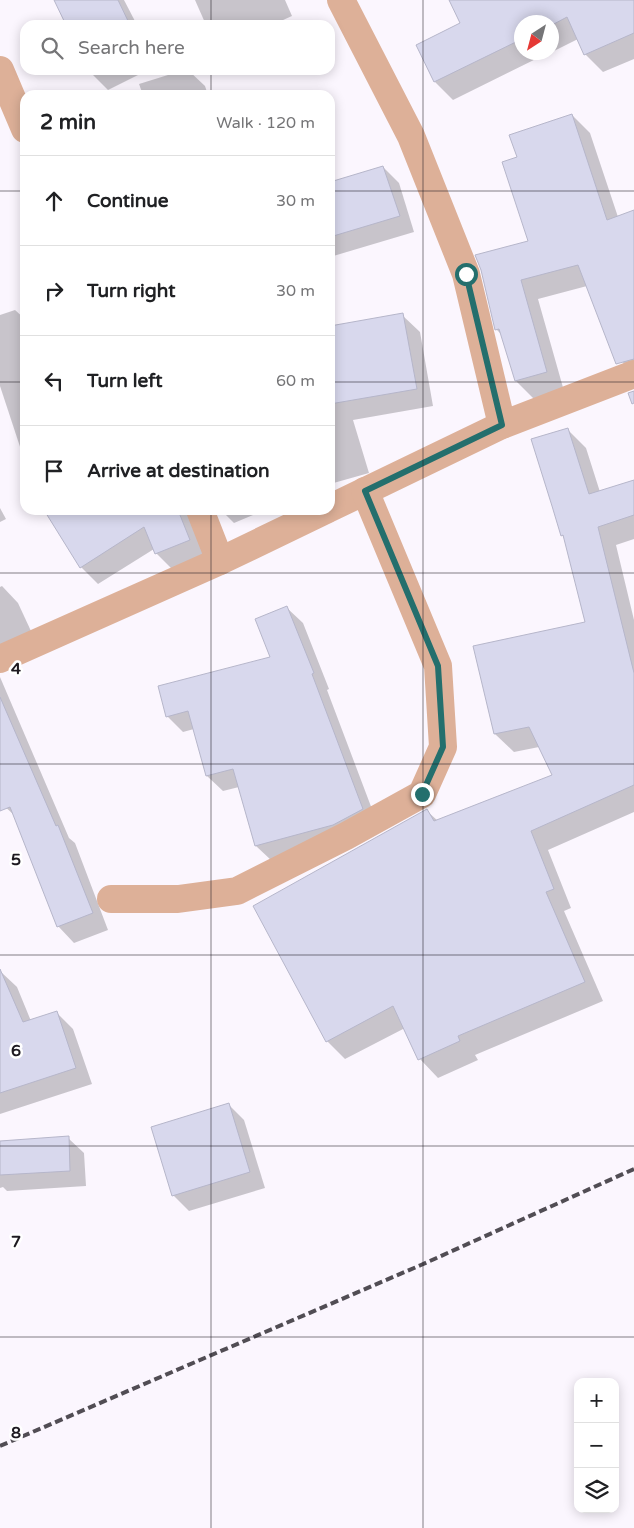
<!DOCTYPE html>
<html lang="en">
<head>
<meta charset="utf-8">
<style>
	:root { --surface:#fff; --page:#f6f6f6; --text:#202124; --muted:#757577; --line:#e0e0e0 }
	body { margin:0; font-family:"Varela Round",sans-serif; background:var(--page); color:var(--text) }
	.controls { position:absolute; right:15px; bottom:15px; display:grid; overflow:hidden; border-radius:10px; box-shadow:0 2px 12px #0003 }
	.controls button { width:45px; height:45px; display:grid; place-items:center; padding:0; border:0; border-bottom:1px solid var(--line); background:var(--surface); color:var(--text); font:25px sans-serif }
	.compass { position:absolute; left:514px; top:15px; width:45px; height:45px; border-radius:50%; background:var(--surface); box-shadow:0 2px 12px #0003; rotate:216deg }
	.stop { position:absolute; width:15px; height:15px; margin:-11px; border:4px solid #246f6d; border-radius:50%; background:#fff }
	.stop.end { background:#246f6d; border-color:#fff; box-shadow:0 1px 5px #0008 }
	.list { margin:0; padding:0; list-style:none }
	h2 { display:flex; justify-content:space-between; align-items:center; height:65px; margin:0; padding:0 20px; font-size:21px }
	h2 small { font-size:16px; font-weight:400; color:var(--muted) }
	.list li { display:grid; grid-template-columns:32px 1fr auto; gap:15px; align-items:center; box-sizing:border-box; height:90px; padding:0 20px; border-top:1px solid var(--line) }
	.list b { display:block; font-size:19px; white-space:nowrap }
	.list em { font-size:16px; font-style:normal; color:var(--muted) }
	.icon { flex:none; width:28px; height:28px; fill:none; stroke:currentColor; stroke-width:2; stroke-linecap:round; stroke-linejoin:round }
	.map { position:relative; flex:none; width:634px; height:1528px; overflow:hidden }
	.search { position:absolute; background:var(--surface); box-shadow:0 2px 12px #0003; left:20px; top:20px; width:315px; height:55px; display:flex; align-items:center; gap:12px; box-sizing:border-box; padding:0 18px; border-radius:15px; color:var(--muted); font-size:19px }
	.panel { position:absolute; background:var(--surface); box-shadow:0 2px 12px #0003; left:20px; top:90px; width:315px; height:425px; border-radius:15px }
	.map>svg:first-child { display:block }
</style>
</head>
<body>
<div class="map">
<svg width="634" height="1528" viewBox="0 0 634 1528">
	<rect width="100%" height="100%" fill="#fbf6fe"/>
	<!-- shadow -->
	<g fill="#0003">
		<path d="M 55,0 L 124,0 L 137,25 L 67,25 Z"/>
		<path d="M 195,0 L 285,0 L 292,16 L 272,25 L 206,25 Z"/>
		<path d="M 450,0 L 634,0 L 634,59 L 603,72 L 585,54 L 578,39 L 552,52 L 552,22 L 522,22 L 522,52 L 550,52 L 453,100 L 435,82 L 461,23 Z"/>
		<path d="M 90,70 L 148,70 L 108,90 L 92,74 Z"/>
		<path d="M 184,70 L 188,70 L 205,86 L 208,95 L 143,95 L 139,84 Z"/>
		<path d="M 572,115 L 590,133 L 618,217 L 634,211 L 634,371 L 632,372 L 614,353 L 587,286 L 538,299 L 564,391 L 534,399 L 516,381 L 502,335 L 497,330 L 530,242 L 518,158 Z"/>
		<path d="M 383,167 L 399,183 L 414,232 L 330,257 L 330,183 Z"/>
		<path d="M 15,310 L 25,319 L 25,462 L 0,386 L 0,315 Z"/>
		<path d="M 402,315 L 420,332 L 433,406 L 353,420 L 369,473 L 330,484 L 330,368 Z"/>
		<path d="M 567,429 L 586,448 L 600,492 L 634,481 L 634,539 L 616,545 L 634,620 L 634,812 L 548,850 L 571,908 L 564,911 L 603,1001 L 475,1055 L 478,1060 L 438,1078 L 420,1059 L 405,1028 L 345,1059 L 327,1041 L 427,811 L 438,821 L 553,776 L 539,747 L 514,752 L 495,734 L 475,647 L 586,623 L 565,538 L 562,535 Z"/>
		<path d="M 0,508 L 6,519 L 0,522 Z"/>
		<path d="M 45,510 L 265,510 L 234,523 L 224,513 L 220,512 L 212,513 L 207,557 L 174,571 L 156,553 L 154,549 L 98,584 L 81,567 Z"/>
		<path d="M 2,586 L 18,603 L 37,644 L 0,660 L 0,587 Z"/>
		<path d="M 287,608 L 303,623 L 329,689 L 327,690 L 378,825 L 272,861 L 256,846 L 239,787 L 223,791 L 207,776 L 194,729 L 183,732 L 167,716 L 272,658 Z"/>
		<path d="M 0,677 L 69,838 L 75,843 L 108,930 L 74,943 L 58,926 L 14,815 L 0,802 Z"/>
		<path d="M 0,971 L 17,987 L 31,1021 L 56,1012 L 73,1029 L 92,1084 L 0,1114 Z"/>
		<path d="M 228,1104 L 244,1120 L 265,1188 L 189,1211 L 173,1195 Z"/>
		<path d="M 68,1138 L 84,1153 L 86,1186 L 7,1191 L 3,1187 L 0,1188 L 0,1142 Z"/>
	</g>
	<!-- building -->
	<g fill="#d8d8ed" stroke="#b6b6ca">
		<path d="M 54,0 L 118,0 L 130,25 L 66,25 Z"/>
		<path d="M 449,0 L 634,0 L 634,33 L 584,55 L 567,17 L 552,25 L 552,22 L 522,22 L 522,39 L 434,82 L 416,45 L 460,23 Z"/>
		<path d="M 572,114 L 607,220 L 634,210 L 634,359 L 616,364 L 578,265 L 521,280 L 547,372 L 515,381 L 499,329 L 495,330 L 481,270 L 475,255 L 528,241 L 502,162 L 517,157 L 509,135 Z"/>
		<path d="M 383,166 L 400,216 L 330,237 L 330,182 Z"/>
		<path d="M 403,313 L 417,389 L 330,404 L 330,326 Z"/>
		<path d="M 634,391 L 634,403 L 632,404 L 628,393 Z"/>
		<path d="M 568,428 L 589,494 L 634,480 L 634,515 L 598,527 L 634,673 L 634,785 L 531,831 L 554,889 L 546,892 L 585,982 L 458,1036 L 460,1041 L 418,1060 L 393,1006 L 326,1042 L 253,906 L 427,809 L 434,821 L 552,775 L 529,727 L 494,734 L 473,646 L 585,622 L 563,535 L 561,536 L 552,506 L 531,439 Z"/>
		<path d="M 44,510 L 178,510 L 190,540 L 155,554 L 144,527 L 80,568 Z"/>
		<path d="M 287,606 L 314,673 L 312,674 L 363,809 L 333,825 L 255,846 L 233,769 L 206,776 L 188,711 L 166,717 L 158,686 L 270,657 L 255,619 Z"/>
		<path d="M 0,697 L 56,826 L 58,825 L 93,913 L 57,927 L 10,807 L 0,811 Z"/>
		<path d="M 0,969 L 23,1022 L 57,1011 L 76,1068 L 0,1093 Z"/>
		<path d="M 229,1103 L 250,1172 L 172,1196 L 151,1127 Z"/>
		<path d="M 69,1136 L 70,1171 L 0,1175 L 0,1141 Z"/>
	</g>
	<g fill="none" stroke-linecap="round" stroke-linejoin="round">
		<!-- street -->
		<g stroke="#ddb098" stroke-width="28">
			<path d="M 341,0 L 411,136 L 466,274 L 502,425"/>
			<path d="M 0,70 L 25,129"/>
			<path d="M 330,508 L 502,425 L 634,374"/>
			<path d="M 200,510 L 220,561"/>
			<path d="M 0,659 L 220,561 L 326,510"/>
			<path d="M 111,899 L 178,899 L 237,891 L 346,836 L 422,794 L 443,747 L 438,666 L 365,491"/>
		</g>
		<!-- rail -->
		<path stroke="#514d54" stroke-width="4" stroke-dasharray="8 4" stroke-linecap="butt" d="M 0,1446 L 421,1265 L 634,1169"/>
	</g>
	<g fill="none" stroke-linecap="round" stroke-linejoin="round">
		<!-- route -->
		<path stroke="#246f6d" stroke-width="6" d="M 422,794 L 443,747 L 438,666 L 365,491 L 502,425 L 466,274"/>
	</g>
	<!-- grid -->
	<path fill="none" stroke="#1d1920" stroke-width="1" stroke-opacity="0.55" d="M 211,0 L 211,25M 423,0 L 423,1528M 211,70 L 211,95M 0,191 L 25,191M 330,191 L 634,191M 0,382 L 25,382M 330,382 L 634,382M 211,510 L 211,1528M 0,573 L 634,573M 0,764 L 634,764M 0,955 L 634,955M 0,1146 L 634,1146M 0,1337 L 634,1337"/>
	<g font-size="16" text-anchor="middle" font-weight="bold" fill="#1d1920" stroke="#fff" stroke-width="5" stroke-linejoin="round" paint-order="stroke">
		<text x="16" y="674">4</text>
		<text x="16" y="865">5</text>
		<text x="16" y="1056">6</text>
		<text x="16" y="1247">7</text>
		<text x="16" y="1438">8</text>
	</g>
</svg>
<div class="controls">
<button>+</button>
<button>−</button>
<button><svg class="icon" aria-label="layers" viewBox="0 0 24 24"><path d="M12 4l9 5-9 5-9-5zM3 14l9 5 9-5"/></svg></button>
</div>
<svg class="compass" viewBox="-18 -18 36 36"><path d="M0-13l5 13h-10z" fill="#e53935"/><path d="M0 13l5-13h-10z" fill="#757577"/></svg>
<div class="stop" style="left:466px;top:274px"></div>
<div class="stop end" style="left:422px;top:794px"></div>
<div class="search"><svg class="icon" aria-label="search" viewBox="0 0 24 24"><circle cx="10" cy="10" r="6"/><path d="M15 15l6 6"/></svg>Search here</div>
<section class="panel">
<h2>2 min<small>Walk · 120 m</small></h2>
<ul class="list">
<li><svg class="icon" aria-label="ahead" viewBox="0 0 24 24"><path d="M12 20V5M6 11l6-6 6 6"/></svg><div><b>Continue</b></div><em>30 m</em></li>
<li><svg class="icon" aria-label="right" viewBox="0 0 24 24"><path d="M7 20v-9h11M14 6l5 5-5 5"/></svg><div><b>Turn right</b></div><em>30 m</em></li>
<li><svg class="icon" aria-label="left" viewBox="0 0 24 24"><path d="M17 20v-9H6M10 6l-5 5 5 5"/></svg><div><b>Turn left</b></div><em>60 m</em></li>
<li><svg class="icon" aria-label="arrive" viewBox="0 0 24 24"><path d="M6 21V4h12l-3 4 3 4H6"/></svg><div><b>Arrive at destination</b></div></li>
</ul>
</section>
</div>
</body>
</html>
